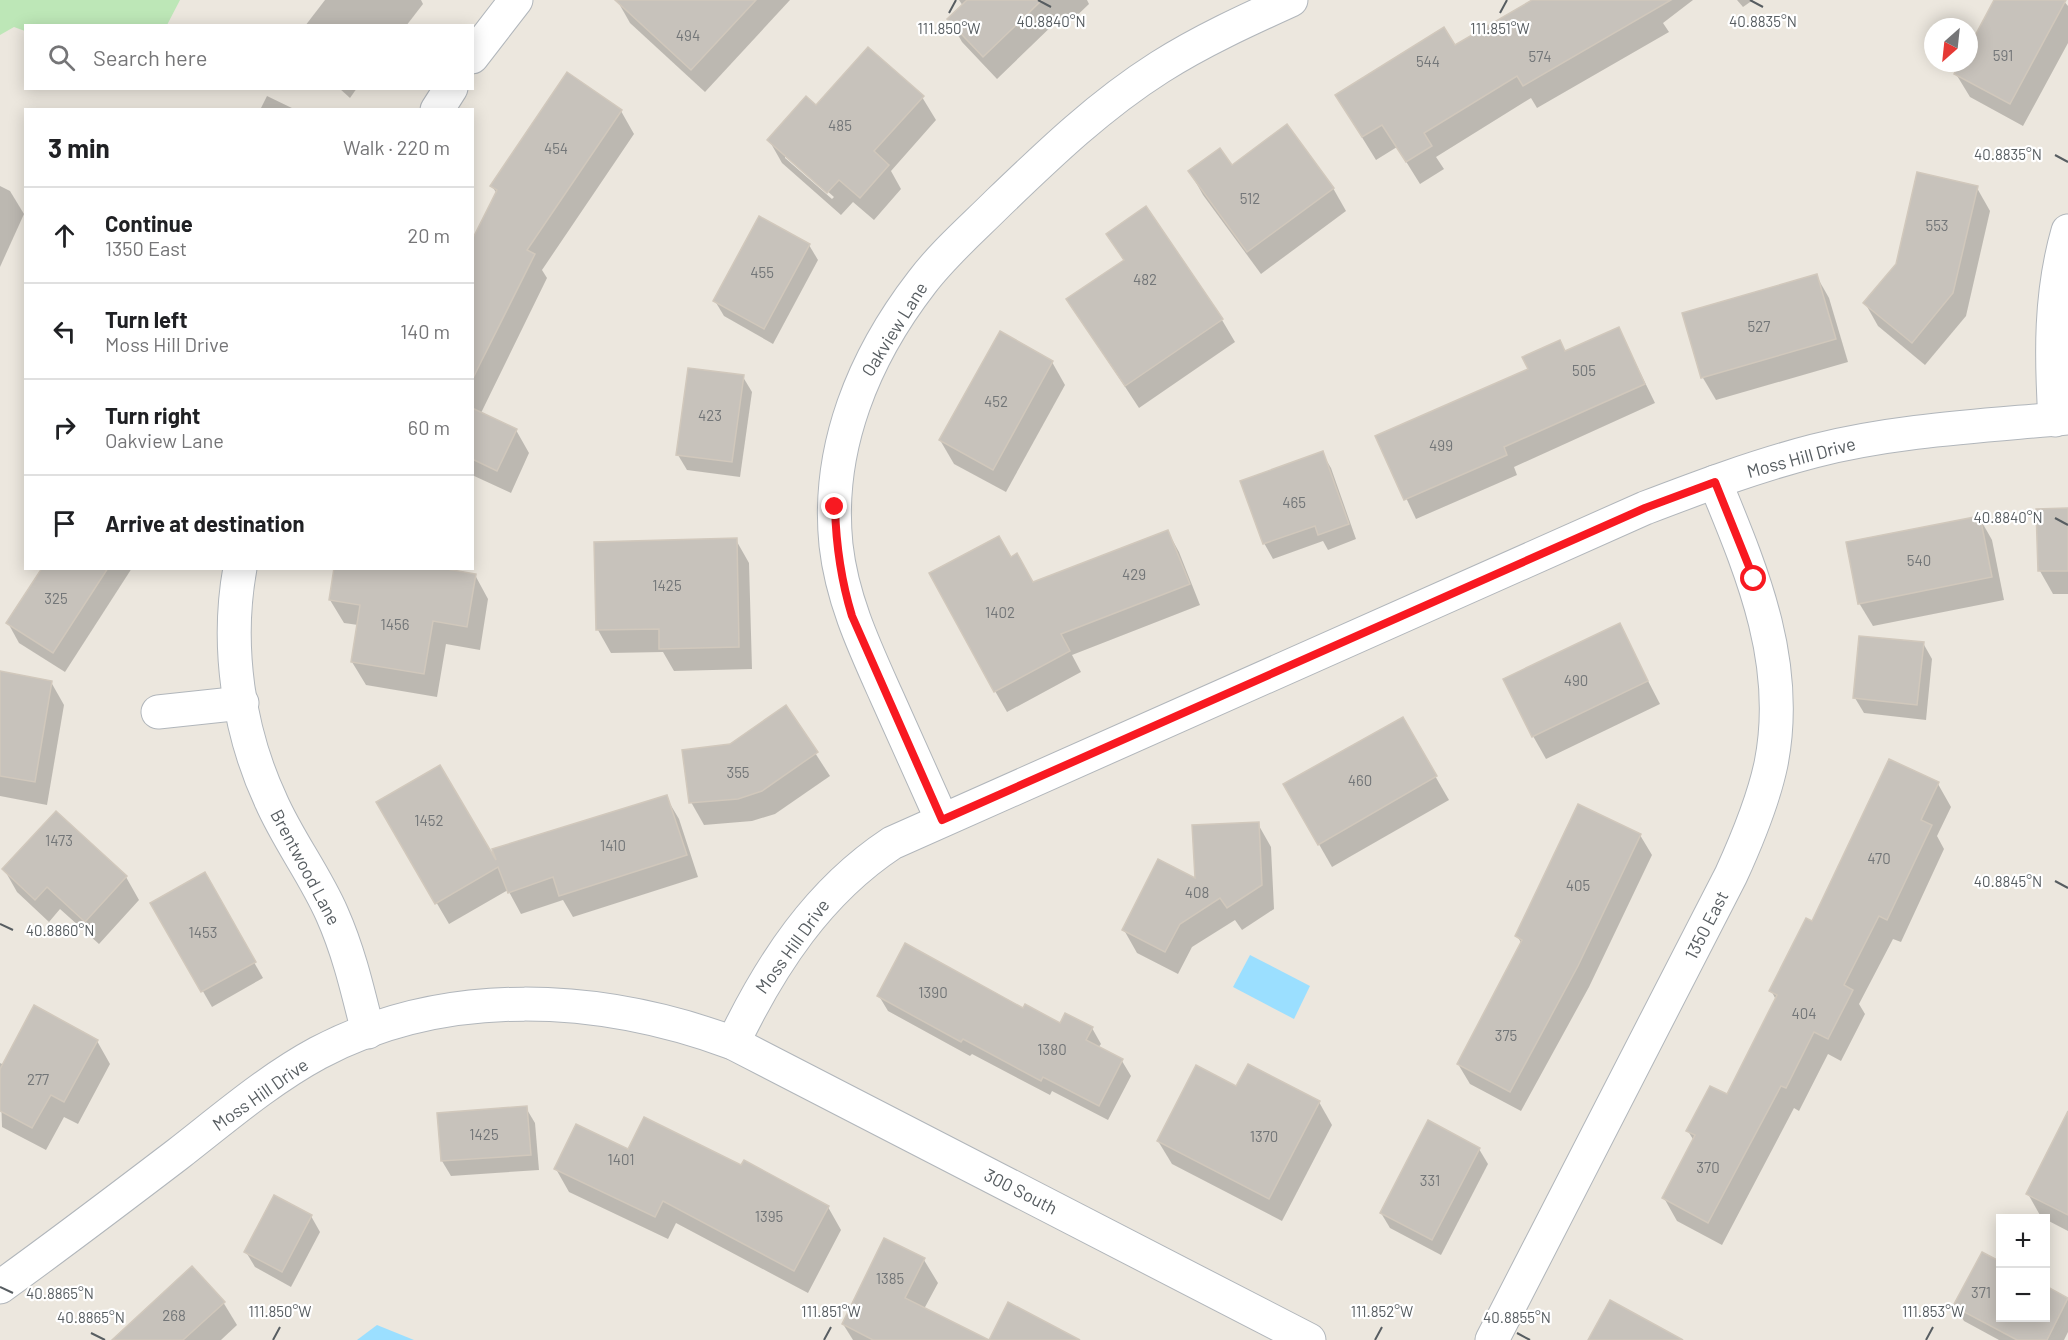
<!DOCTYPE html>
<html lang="en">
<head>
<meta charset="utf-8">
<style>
	:root { --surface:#fff; --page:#f6f6f6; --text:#202124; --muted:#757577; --line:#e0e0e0 }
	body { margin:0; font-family:Barlow,sans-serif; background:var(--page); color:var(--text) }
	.controls { position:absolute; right:18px; bottom:18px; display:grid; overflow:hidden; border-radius:0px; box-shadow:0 3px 15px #0003 }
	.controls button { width:54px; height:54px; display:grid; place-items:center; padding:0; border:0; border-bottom:2px solid var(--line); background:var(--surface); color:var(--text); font:30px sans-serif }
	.compass { position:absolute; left:1924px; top:18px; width:54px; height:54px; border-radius:50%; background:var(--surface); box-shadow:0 3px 15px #0003; rotate:207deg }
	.stop { position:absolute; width:18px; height:18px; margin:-14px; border:4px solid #f81921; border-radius:50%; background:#fff }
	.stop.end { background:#f81921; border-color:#fff; box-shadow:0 2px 6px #0008 }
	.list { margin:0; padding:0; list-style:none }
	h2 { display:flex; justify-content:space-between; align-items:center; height:78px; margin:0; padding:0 24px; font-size:26px }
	h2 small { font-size:20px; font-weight:400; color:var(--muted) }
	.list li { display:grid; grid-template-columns:39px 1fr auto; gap:18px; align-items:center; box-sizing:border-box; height:96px; padding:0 24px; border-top:2px solid var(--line) }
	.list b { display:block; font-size:22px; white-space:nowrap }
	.list p { margin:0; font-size:20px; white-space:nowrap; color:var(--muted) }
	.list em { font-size:20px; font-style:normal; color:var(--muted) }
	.icon { flex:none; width:33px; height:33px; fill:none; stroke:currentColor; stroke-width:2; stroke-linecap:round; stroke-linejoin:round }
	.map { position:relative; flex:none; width:2068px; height:1340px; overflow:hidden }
	.search { position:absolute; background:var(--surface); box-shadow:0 3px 15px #0003; left:24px; top:24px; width:450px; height:66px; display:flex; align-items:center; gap:15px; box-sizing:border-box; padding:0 21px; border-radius:0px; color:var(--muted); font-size:22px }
	.panel { position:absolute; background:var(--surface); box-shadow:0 3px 15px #0003; left:24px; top:108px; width:450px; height:462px; border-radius:0px }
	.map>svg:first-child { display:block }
</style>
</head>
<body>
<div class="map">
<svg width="2068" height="1340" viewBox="0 0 2068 1340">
	<rect width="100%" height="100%" fill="#ece7de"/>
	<!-- green -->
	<path fill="#bde7b7" d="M 0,0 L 180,0 L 167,25 L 26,26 L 25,31 L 14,27 L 0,35 Z"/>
	<!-- water -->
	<g fill="#9bdfff">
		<path d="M 1250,955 L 1310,986 L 1294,1019 L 1233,987 Z"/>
		<path d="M 377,1325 L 414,1340 L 357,1340 Z"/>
	</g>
	<!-- shadow -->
	<g fill="#0003" fill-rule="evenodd">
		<path d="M 325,0 L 421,0 L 423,4 L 406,26 L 305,26 Z"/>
		<path d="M 617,0 L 790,0 L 705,92 L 630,23 Z"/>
		<path d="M 959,0 L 1087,0 L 1089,4 L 1065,27 L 1058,20 L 997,79 L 962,42 L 949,19 L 963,6 Z"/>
		<path d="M 1535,0 L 1693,0 L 1663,23 L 1669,32 L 1537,108 L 1531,98 L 1436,157 L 1444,169 L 1420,184 L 1397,147 L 1376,160 L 1350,118 L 1454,47 Z"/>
		<path d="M 1737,0 L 1753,0 L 1743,7 Z"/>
		<path d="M 1996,0 L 2063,0 L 2068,6 L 2068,43 L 2023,126 L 1970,97 L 1956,74 L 1962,63 L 1969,63 L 1969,50 Z"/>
		<path d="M 339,88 L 357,88 L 350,98 Z"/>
		<path d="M 267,96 L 296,110 L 260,110 Z"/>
		<path d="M 922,97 L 936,120 L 891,171 L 901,189 L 874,220 L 853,202 L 841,215 L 782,163 L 769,140 L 817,107 ZM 785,154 L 834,197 L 832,199 L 785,158 Z"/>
		<path d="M 621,111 L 634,134 L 542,270 L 547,278 L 481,413 L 516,430 L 529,453 L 511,493 L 472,475 L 472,243 L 497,194 L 492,186 Z"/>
		<path d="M 1232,167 L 1333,188 L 1346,211 L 1261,274 L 1203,195 L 1190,172 Z"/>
		<path d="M 0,186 L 10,191 L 24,214 L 0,267 Z"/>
		<path d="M 1977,188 L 1990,211 L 1966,316 L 1925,365 L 1878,326 L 1865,303 Z"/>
		<path d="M 1108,234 L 1222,320 L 1235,342 L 1139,408 L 1068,300 L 1124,261 Z"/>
		<path d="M 809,245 L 818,260 L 773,344 L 724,316 L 715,301 Z"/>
		<path d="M 1816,275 L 1829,298 L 1848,362 L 1716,400 L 1703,378 Z"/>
		<path d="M 1619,329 L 1655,403 L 1514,467 L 1517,475 L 1416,519 L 1377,436 L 1530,370 L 1560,342 L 1566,352 Z"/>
		<path d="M 1052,362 L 1065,385 L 1006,492 L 954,464 L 940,440 Z"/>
		<path d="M 743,377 L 752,392 L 740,477 L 687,470 L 678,455 Z"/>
		<path d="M 1322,453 L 1331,468 L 1356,539 L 1328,550 L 1323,541 L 1273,559 L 1264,543 Z"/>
		<path d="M 2068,509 L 2068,594 L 2053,594 L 2040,571 L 2037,510 Z"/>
		<path d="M 1979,517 L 1992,540 L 2004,600 L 1873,626 L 1859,603 Z"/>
		<path d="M 1168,532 L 1179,552 L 1200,605 L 1072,655 L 1081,672 L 1007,712 L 995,691 L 1010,559 L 1033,584 Z"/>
		<path d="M 736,540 L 749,563 L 752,669 L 674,671 L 663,652 L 611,653 L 598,630 L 596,543 Z"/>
		<path d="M 43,568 L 132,568 L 65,672 L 19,643 L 8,623 Z"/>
		<path d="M 475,575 L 488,599 L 480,650 L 446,644 L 437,697 L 366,685 L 352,662 L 358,625 L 344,623 L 330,600 Z"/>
		<path d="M 1619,625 L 1660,704 L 1546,759 L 1533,736 Z"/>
		<path d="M 1923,643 L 1932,659 L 1926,720 L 1864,713 L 1855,698 Z"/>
		<path d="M 0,673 L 51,682 L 64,705 L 47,805 L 0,796 Z"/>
		<path d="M 786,708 L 830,776 L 775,814 L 752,821 L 704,825 L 691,802 L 731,745 Z"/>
		<path d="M 1402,719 L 1449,800 L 1332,867 L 1285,785 Z"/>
		<path d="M 1938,784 L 1951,807 L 1937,836 L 1944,849 L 1901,942 L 1893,939 L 1859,1004 L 1865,1014 L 1841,1061 L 1828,1054 L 1799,1111 L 1794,1108 L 1722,1245 L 1677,1221 L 1664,1198 L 1694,1141 L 1688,1131 L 1727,1096 L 1776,1000 L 1771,990 L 1813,923 Z"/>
		<path d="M 666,797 L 679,819 L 698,877 L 573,917 L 563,900 L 521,914 L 508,890 L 449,924 L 378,803 L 498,867 Z"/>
		<path d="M 1258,824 L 1271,847 L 1274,909 L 1242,930 L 1235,920 L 1192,947 L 1178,974 L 1137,953 L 1124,930 L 1196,880 Z"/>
		<path d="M 1640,835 L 1652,855 L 1589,987 L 1521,1111 L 1470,1084 L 1458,1064 L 1522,944 L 1517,936 Z"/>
		<path d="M 4,869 L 126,877 L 139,900 L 99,944 L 60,909 L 49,922 L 17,892 Z"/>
		<path d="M 204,874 L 263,978 L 212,1007 L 152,903 Z"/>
		<path d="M 879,996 L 1024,1010 L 1060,1025 L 1092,1028 L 1101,1044 L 1098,1048 L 1122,1061 L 1131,1076 L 1108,1120 L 1052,1091 L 1050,1095 L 972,1054 L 970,1056 L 888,1011 Z"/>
		<path d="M 97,1041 L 110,1064 L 78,1124 L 64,1117 L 46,1150 L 2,1127 L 0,1063 L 4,1065 Z"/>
		<path d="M 1319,1102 L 1332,1125 L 1282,1221 L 1172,1164 L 1158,1141 Z"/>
		<path d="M 526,1108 L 535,1123 L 539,1170 L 451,1176 L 442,1161 Z"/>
		<path d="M 2068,1126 L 2068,1231 L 2041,1217 L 2028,1194 Z"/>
		<path d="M 1479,1149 L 1488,1164 L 1441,1255 L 1390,1228 L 1381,1213 Z"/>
		<path d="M 629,1151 L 828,1207 L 841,1230 L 808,1293 L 676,1223 L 668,1239 L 569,1192 L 556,1169 Z"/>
		<path d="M 311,1216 L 320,1232 L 291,1287 L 255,1267 L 246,1252 Z"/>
		<path d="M 885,1240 L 924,1260 L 938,1283 L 924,1309 L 986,1340 L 853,1340 L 843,1324 Z"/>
		<path d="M 2046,1287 L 2068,1299 L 2068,1332 L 2064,1340 L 1999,1340 L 1964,1321 L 1955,1306 L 2000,1318 L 2046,1318 Z"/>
		<path d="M 223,1302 L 237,1325 L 221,1340 L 114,1340 Z"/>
	</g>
	<!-- building -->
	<g fill="#c7c2bb" stroke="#d1c8bc" stroke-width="1.5">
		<path d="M 615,0 L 756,0 L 691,70 Z"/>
		<path d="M 967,0 L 1042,0 L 983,57 L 947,19 Z"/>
		<path d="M 1532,0 L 1671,0 L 1523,86 L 1517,76 L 1424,133 L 1432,146 L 1406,162 L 1382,125 L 1362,137 L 1335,95 L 1444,27 L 1455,45 Z"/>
		<path d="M 1994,0 L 2066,0 L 2010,104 L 1954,74 L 1960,63 L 1969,63 L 1969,47 Z"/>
		<path d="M 868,47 L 924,96 L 874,151 L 889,165 L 860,198 L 839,180 L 827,193 L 767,140 L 806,96 L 816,105 Z"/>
		<path d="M 567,72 L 622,110 L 527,250 L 535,254 L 472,380 L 472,240 L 497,190 L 490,186 Z"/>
		<path d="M 1287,124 L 1334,188 L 1247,252 L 1188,171 L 1220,148 L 1232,165 Z"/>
		<path d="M 1917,172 L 1978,186 L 1953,293 L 1912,343 L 1863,303 L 1896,264 Z"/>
		<path d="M 1146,206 L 1223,319 L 1125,386 L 1066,299 L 1124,260 L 1106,234 Z"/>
		<path d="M 759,216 L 810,244 L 764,329 L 713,301 Z"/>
		<path d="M 1817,274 L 1836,339 L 1701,378 L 1682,313 Z"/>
		<path d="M 1619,327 L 1645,384 L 1504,447 L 1507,455 L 1404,500 L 1375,436 L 1528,369 L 1522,357 L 1560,340 L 1565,351 Z"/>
		<path d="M 1000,331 L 1053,361 L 993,470 L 939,440 Z"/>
		<path d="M 688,368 L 744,375 L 732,462 L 676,455 Z"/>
		<path d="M 472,408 L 517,429 L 497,471 L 472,459 Z"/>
		<path d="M 1323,451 L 1349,524 L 1318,535 L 1315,526 L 1263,544 L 1240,481 Z"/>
		<path d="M 2068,508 L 2068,571 L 2038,571 L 2036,509 Z"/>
		<path d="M 1980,516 L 1992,577 L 1858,604 L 1846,542 Z"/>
		<path d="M 1168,530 L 1190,584 L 1061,634 L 1070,651 L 994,692 L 929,573 L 999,536 L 1011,557 L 1017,553 L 1033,582 Z"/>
		<path d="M 737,538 L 739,647 L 659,649 L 659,629 L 596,630 L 594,542 Z"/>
		<path d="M 42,568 L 108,568 L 53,653 L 6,623 Z"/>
		<path d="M 334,568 L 441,568 L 476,574 L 467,627 L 433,621 L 424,674 L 351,662 L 360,605 L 329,600 Z"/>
		<path d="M 1620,623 L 1648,681 L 1532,737 L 1503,679 Z"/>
		<path d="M 1859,636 L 1924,642 L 1917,705 L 1853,698 Z"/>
		<path d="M 0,671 L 52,681 L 35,782 L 0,776 Z"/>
		<path d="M 786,705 L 818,752 L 762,791 L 738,799 L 689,803 L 682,750 L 730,744 Z"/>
		<path d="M 1403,717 L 1437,776 L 1318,845 L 1283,784 Z"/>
		<path d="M 1889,759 L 1939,782 L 1921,820 L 1932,825 L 1887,920 L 1879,916 L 1844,985 L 1853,990 L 1828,1039 L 1814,1032 L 1786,1088 L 1781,1086 L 1708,1223 L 1662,1198 L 1695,1135 L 1686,1131 L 1710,1086 L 1727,1094 L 1777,995 L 1769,991 L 1806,918 L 1812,921 Z"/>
		<path d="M 440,765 L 496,860 L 492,849 L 667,795 L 687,855 L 559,896 L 553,877 L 508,893 L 498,867 L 435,904 L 376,802 Z"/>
		<path d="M 1578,804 L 1641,834 L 1578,966 L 1510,1092 L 1457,1064 L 1522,940 L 1515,936 Z"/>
		<path d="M 56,811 L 127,876 L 85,922 L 47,887 L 35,900 L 2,869 Z"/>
		<path d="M 1259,822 L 1262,885 L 1227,908 L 1220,898 L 1180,924 L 1165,952 L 1122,930 L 1158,859 L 1195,878 L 1192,825 Z"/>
		<path d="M 205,872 L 256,962 L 201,992 L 150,903 Z"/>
		<path d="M 905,943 L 1023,1008 L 1025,1004 L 1060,1023 L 1065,1013 L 1093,1027 L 1086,1040 L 1123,1059 L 1099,1106 L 1043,1077 L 1041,1081 L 963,1039 L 961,1042 L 877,996 Z"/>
		<path d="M 34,1005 L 98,1040 L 64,1102 L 51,1095 L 32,1128 L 0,1111 L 0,1069 Z"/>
		<path d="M 1248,1064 L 1320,1101 L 1269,1199 L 1157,1141 L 1196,1065 L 1236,1086 Z"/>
		<path d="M 527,1106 L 531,1155 L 441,1161 L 437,1113 Z"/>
		<path d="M 2068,1111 L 2068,1215 L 2026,1194 Z"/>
		<path d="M 644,1117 L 741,1165 L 744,1160 L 829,1206 L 794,1271 L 663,1201 L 655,1217 L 554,1169 L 576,1124 L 628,1149 Z"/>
		<path d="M 1428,1120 L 1480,1148 L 1432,1240 L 1380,1213 Z"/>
		<path d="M 274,1195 L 312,1215 L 282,1272 L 244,1252 Z"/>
		<path d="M 884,1238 L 925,1258 L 905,1298 L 989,1340 L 1008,1302 L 1080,1340 L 873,1340 L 842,1324 Z"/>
		<path d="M 1982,1252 L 2001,1262 L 2001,1317 L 2046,1317 L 2046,1286 L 2068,1298 L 2047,1340 L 2017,1340 L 1953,1306 Z"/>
		<path d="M 192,1266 L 225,1302 L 183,1340 L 112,1340 Z"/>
		<path d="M 1610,1300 L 1683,1340 L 1588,1340 Z"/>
	</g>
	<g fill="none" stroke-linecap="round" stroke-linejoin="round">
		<!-- minor casing -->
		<g stroke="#b1b6bb" stroke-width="35">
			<g id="minor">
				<path d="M 472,57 L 516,0"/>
				<path d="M 437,110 L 451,88"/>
				<path d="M 2055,420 C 2051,355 2050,294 2068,231"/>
				<path d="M 240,568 C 226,645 238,730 271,801 C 288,840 315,875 332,914 C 349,952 358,992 368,1032"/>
				<path d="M 158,712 L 242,703"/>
				<path d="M 942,820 C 923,778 904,736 886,695 C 864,646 842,599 836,545 C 826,448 864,357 922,282 C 944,253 973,228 999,202 C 1050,153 1100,105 1160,67 C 1201,41 1247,20 1291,0"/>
				<path d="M 733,1043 C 771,964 818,892 892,843 L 1645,508 C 1700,487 1756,466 1814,451 C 1897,430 1983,426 2068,418"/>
				<path d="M 0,1287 C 60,1244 119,1199 178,1154 C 223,1119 268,1080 318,1053 C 447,985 600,994 733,1043 L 1309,1340"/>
				<path d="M 1492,1340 L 1731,875 C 1747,840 1763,802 1771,764 C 1791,663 1752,572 1715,482"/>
			</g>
		</g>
		<!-- minor -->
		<use href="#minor" stroke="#fff" stroke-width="33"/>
	</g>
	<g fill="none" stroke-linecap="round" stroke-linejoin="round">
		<!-- route -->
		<path stroke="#f81921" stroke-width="8" d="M 835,507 C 836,545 841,580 852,616 L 942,820 L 1645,508 L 1715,482 L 1754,579"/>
	</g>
	<!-- ticks -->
	<path fill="none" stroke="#575d61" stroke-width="2" d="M 1038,0 L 1051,7M 1750,0 L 1763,7M 949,13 L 956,0M 1500,13 L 1507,0M 2055,155 L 2068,162M 2055,518 L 2068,525M 2055,881 L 2068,888M 0,924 L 13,930M 0,1287 L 13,1293M 91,1333 L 105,1340M 1517,1333 L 1530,1340M 273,1340 L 280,1327M 824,1340 L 831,1327M 1375,1340 L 1382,1327M 1926,1340 L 1933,1327"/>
	<g text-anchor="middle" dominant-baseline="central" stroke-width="4.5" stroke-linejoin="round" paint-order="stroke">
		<!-- number labels -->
		<g font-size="15" fill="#737678">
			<text x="688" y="35">494</text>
			<text x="2003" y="55">591</text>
			<text x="1540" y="56">574</text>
			<text x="1428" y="61">544</text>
			<text x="840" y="125">485</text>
			<text x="556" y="148">454</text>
			<text x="1250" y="198">512</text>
			<text x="1937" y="225">553</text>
			<text x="762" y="272">455</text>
			<text x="1145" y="279">482</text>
			<text x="1759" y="326">527</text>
			<text x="1584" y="370">505</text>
			<text x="996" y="401">452</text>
			<text x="710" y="415">423</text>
			<text x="1441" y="445">499</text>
			<text x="1294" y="502">465</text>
			<text x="1919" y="560">540</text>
			<text x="1134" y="574">429</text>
			<text x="667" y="585">1425</text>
			<text x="56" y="598">325</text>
			<text x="1000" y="612">1402</text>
			<text x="395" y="624">1456</text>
			<text x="1576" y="680">490</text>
			<text x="738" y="772">355</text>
			<text x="1360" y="780">460</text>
			<text x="429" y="820">1452</text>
			<text x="59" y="840">1473</text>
			<text x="613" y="845">1410</text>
			<text x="1879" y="858">470</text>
			<text x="1578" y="885">405</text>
			<text x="1197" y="892">408</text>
			<text x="203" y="932">1453</text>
			<text x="933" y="992">1390</text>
			<text x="1804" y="1013">404</text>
			<text x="1506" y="1035">375</text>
			<text x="1052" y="1049">1380</text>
			<text x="38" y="1079">277</text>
			<text x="484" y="1134">1425</text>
			<text x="1264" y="1136">1370</text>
			<text x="621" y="1159">1401</text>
			<text x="1708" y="1167">370</text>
			<text x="1430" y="1180">331</text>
			<text x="769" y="1216">1395</text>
			<text x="890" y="1278">1385</text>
			<text x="1981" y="1292">371</text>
			<text x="174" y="1315">268</text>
		</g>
		<!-- street labels -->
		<g font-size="18" fill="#575d61" stroke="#fff">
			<text transform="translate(894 329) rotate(-58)">Oakview Lane</text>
			<text transform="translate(1801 457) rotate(-15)">Moss Hill Drive</text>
			<text transform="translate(306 867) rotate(62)">Brentwood Lane</text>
			<text transform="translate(1706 925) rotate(-63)">1350 East</text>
			<text transform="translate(792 946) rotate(-54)">Moss Hill Drive</text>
			<text transform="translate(260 1094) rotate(-35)">Moss Hill Drive</text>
			<text transform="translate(1021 1191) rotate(27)">300 South</text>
		</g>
	</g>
	<g font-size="15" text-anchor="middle" fill="#575d61" stroke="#fff" stroke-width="4.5" stroke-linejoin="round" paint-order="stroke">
		<text x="1763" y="27">40.8835°N</text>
		<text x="1051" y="27">40.8840°N</text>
		<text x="949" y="34">111.850°W</text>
		<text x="1500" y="34">111.851°W</text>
		<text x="2008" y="160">40.8835°N</text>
		<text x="2008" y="523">40.8840°N</text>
		<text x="2008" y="887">40.8845°N</text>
		<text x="60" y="936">40.8860°N</text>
		<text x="60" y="1299">40.8865°N</text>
		<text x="280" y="1317">111.850°W</text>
		<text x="831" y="1317">111.851°W</text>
		<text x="1382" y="1317">111.852°W</text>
		<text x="1933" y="1317">111.853°W</text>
		<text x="91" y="1323">40.8865°N</text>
		<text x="1517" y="1323">40.8855°N</text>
	</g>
</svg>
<div class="controls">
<button>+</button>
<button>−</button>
</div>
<svg class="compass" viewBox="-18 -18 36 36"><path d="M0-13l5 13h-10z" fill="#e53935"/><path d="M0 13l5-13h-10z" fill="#757577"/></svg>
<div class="stop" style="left:1754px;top:579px"></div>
<div class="stop end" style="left:835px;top:507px"></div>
<div class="search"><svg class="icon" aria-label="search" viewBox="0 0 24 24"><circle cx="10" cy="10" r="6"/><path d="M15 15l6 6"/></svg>Search here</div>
<section class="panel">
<h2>3 min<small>Walk · 220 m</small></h2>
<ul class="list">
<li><svg class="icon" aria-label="ahead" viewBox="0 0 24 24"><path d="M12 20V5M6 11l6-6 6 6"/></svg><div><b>Continue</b><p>1350 East</p></div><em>20 m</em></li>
<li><svg class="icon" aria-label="left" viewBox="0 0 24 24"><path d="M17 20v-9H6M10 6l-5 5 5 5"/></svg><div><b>Turn left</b><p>Moss Hill Drive</p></div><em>140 m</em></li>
<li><svg class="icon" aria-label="right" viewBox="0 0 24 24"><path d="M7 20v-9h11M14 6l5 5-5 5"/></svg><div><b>Turn right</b><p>Oakview Lane</p></div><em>60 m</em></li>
<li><svg class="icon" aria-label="arrive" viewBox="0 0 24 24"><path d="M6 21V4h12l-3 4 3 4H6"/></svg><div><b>Arrive at destination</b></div></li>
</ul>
</section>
</div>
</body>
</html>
